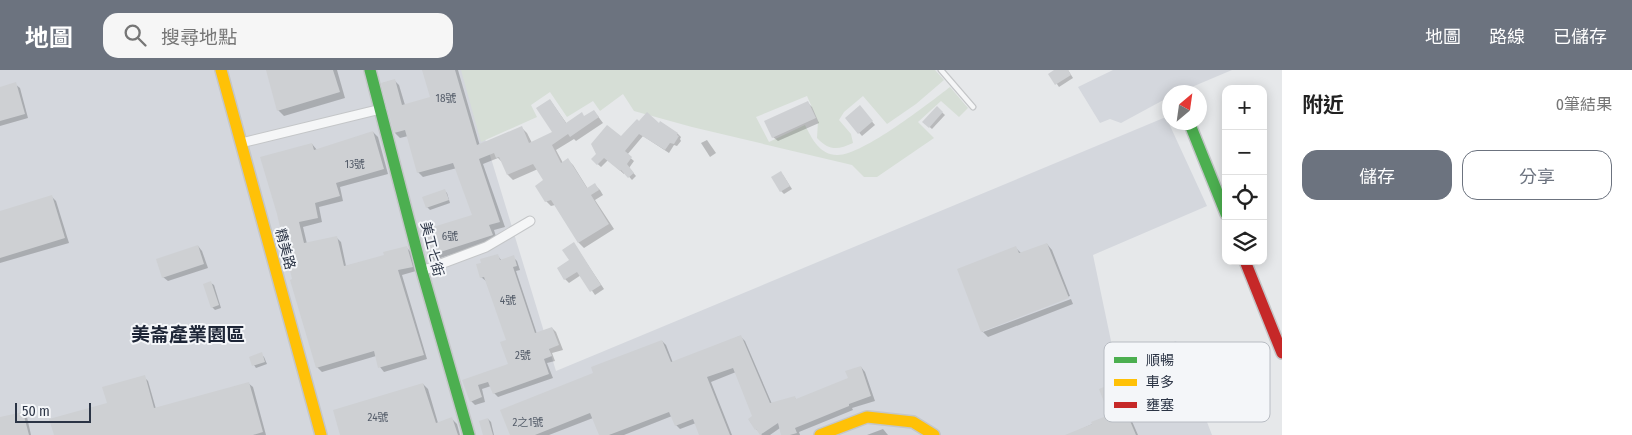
<!DOCTYPE html>
<html lang="zh-TW">
<head>
<meta charset="utf-8">
<style>
	:root { --surface:#fff; --page:#f6f6f6; --text:#222; --muted:#767676; --line:#e0e0e0; --accent:#6c737f }
	body { margin:0; font-family:"Fira Sans Condensed","Noto Sans TC",sans-serif; background:var(--page); color:var(--text) }
	.controls { position:absolute; right:15px; top:15px; display:grid; overflow:hidden; border-radius:10px; box-shadow:0 2px 12px #0003 }
	.controls button { width:45px; height:45px; display:grid; place-items:center; padding:0; border:0; border-bottom:1px solid var(--line); background:var(--surface); color:var(--text); font:25px sans-serif }
	.compass { position:absolute; left:1162px; top:15px; width:45px; height:45px; border-radius:50%; background:var(--surface); box-shadow:0 2px 12px #0003; rotate:29deg }
	.scale { position:absolute; left:15px; bottom:12px; width:76px; box-sizing:border-box; padding-left:5px; border:2px solid #2b3445; border-top:0; font-size:14px; line-height:18px; white-space:nowrap; color:#2b3445; -webkit-text-stroke:4px #f4f6f9; paint-order:stroke }
	.list { margin:0; padding:0; list-style:none }
	h2 { display:flex; justify-content:space-between; align-items:center; height:65px; margin:0; padding:0 20px; font-size:21px }
	h2 small { font-size:16px; font-weight:400; color:var(--muted) }
	.actions { display:flex; gap:10px; padding:15px 20px }
	.actions a { flex:1; padding:11px 0; border:1px solid var(--accent); border-radius:15px; text-align:center; font-size:18px; color:var(--accent) }
	.actions .main { background:var(--accent); color:#fff }
	.icon { flex:none; width:28px; height:28px; fill:none; stroke:currentColor; stroke-width:2; stroke-linecap:round; stroke-linejoin:round }
	.map { position:relative; flex:none; width:1282px; height:365px; overflow:hidden }
	header { display:flex; align-items:center; gap:30px; box-sizing:border-box; height:70px; padding:0 25px; background:var(--accent); color:#fff }
	header strong { font-size:24px }
	nav { display:flex; gap:28px; margin-inline-start:auto; font-size:18px }
	.search { width:350px; height:45px; background:var(--page); display:flex; align-items:center; gap:12px; box-sizing:border-box; padding:0 18px; border-radius:15px; color:var(--muted); font-size:19px }
	main { display:flex }
	aside { flex:1; background:var(--surface) }
	.map>svg:first-child { display:block }
</style>
</head>
<body>
<header>
<strong>地圖</strong>
<div class="search"><svg class="icon" aria-label="search" viewBox="0 0 24 24"><circle cx="10" cy="10" r="6"/><path d="M15 15l6 6"/></svg>搜尋地點</div>
<nav><a>地圖</a><a>路線</a><a>已儲存</a></nav>
</header>
<main>
<div class="map">
<svg width="1282" height="365" viewBox="0 0 1282 365">
	<rect width="100%" height="100%" fill="#e6e8ea"/>
	<!-- built -->
	<g fill="#d4d7dd">
		<path d="M 0,0 L 464,0 L 556,301 L 1166,47 L 1207,136 L 1093,185 L 1116,295 L 1176,271 L 1212,365 L 0,365 Z"/>
		<path d="M 1113,0 L 1232,0 L 1180,22 L 1170,22 L 1169,27 L 1121,53 L 1110,49 L 1100,53 L 1078,17 Z"/>
	</g>
	<!-- green -->
	<path fill="#d6ded6" d="M 461,0 L 935,0 L 944,10 L 916,34 L 887,54 L 863,26 L 844,42 L 839,50 L 851,64 L 853,73 C 838,80 829,81 817,68 L 818,51 L 807,26 L 756,47 L 769,72 L 805,55 C 812,69 820,85 837,85 C 862,86 929,33 950,17 L 968,38 L 959,47 L 941,31 L 918,52 L 934,68 L 877,107 L 864,107 L 852,95 L 692,57 L 634,41 L 623,24 L 600,41 L 593,31 L 567,47 L 550,22 L 531,35 L 537,47 L 481,72 Z"/>
	<!-- shadow -->
	<g fill="#0003">
		<path d="M 267,0 L 337,0 L 345,28 L 284,46 L 278,40 Z"/>
		<path d="M 423,0 L 458,0 L 480,76 L 522,58 L 527,63 L 532,73 L 554,62 L 550,30 L 567,54 L 585,47 L 594,41 L 603,53 L 576,71 L 574,69 L 556,80 L 563,93 L 568,90 L 573,95 L 588,119 L 595,115 L 600,120 L 603,125 L 595,130 L 614,159 L 584,178 L 579,173 L 555,135 L 551,136 L 546,131 L 545,111 L 538,99 L 513,110 L 508,105 L 503,93 L 498,88 L 483,94 L 505,157 L 494,160 L 497,170 L 434,190 L 429,185 L 473,145 L 457,98 L 423,107 L 418,102 L 408,66 L 400,68 L 395,63 L 383,13 L 394,10 L 399,15 L 405,35 L 431,28 Z"/>
		<path d="M 1057,0 L 1068,0 L 1073,8 L 1059,17 L 1050,4 Z"/>
		<path d="M 15,14 L 20,18 L 28,48 L 0,56 L 0,18 Z"/>
		<path d="M 808,33 L 812,37 L 819,53 L 778,71 L 773,67 Z"/>
		<path d="M 937,38 L 945,45 L 932,59 L 924,52 Z"/>
		<path d="M 862,40 L 875,55 L 862,66 L 846,48 Z"/>
		<path d="M 659,55 L 678,64 L 681,67 L 680,69 L 681,71 L 677,76 L 674,75 L 669,83 L 643,66 L 627,85 L 634,91 L 629,98 L 636,106 L 632,110 L 625,102 L 624,104 L 608,90 L 601,97 L 592,89 L 621,68 Z"/>
		<path d="M 373,62 L 378,67 L 388,104 L 340,117 L 343,131 L 319,137 L 322,152 L 303,157 L 307,174 L 336,167 L 341,172 L 346,196 L 386,186 L 407,178 L 412,183 L 416,201 L 402,205 L 427,289 L 384,302 L 380,297 L 376,286 L 322,302 L 317,297 L 294,210 L 278,143 L 312,74 L 317,80 Z"/>
		<path d="M 707,70 L 716,83 L 710,87 L 701,73 Z"/>
		<path d="M 783,105 L 792,119 L 784,124 L 781,121 Z"/>
		<path d="M 445,121 L 447,123 L 450,133 L 430,140 L 427,137 Z"/>
		<path d="M 52,127 L 56,131 L 69,173 L 0,193 L 0,142 Z"/>
		<path d="M 574,174 L 604,219 L 595,225 L 581,205 L 569,213 L 565,209 Z"/>
		<path d="M 1047,174 L 1052,180 L 1070,226 L 983,259 L 983,262 L 982,261 L 1016,178 L 1022,184 Z"/>
		<path d="M 198,176 L 202,181 L 208,198 L 168,211 L 163,207 Z"/>
		<path d="M 497,185 L 502,191 L 513,187 L 517,191 L 520,200 L 516,201 L 537,264 L 552,258 L 556,262 L 563,280 L 552,283 L 555,291 L 547,293 L 553,308 L 498,327 L 494,323 L 491,316 L 482,319 L 485,332 L 475,335 L 471,331 L 464,311 L 510,295 L 508,270 L 486,211 L 481,207 Z"/>
		<path d="M 211,213 L 214,215 L 221,238 L 215,240 L 212,237 Z"/>
		<path d="M 1071,229 L 1073,234 L 988,267 L 983,262 Z"/>
		<path d="M 740,266 L 745,271 L 772,334 L 794,327 L 797,330 L 849,309 L 861,297 L 865,302 L 875,331 L 852,338 L 853,340 L 799,362 L 800,365 L 783,365 L 780,358 L 770,365 L 762,365 L 756,359 L 749,350 L 754,347 L 736,302 L 711,312 L 732,365 L 700,365 L 696,353 L 680,359 L 676,355 L 672,346 L 624,365 L 600,365 L 593,348 L 549,365 L 511,365 L 595,304 L 662,271 L 666,275 L 673,293 Z"/>
		<path d="M 261,284 L 264,287 L 267,294 L 256,298 L 254,295 Z"/>
		<path d="M 144,307 L 148,311 L 156,339 L 248,313 L 253,317 L 266,365 L 55,365 L 108,334 Z"/>
		<path d="M 423,314 L 428,319 L 438,353 L 452,349 L 457,354 L 460,365 L 342,365 Z"/>
		<path d="M 1114,315 L 1118,319 L 1138,365 L 1068,365 L 1110,346 Z"/>
		<path d="M 22,343 L 27,347 L 31,365 L 0,365 L 0,348 Z"/>
		<path d="M 488,349 L 491,352 L 494,365 L 484,365 Z"/>
		<path d="M 883,359 L 888,365 L 867,365 Z"/>
	</g>
	<!-- building -->
	<g fill="#ced0d3">
		<path d="M 266,0 L 333,0 L 340,22 L 277,41 Z"/>
		<path d="M 422,0 L 455,0 L 477,75 L 522,56 L 529,73 L 552,62 L 536,38 L 550,29 L 566,53 L 582,42 L 584,46 L 594,40 L 599,47 L 570,67 L 568,64 L 552,75 L 561,93 L 568,88 L 587,118 L 595,113 L 599,120 L 591,125 L 609,154 L 578,173 L 551,130 L 545,132 L 535,116 L 543,110 L 533,94 L 507,105 L 499,87 L 496,88 L 494,83 L 479,89 L 500,152 L 489,155 L 493,165 L 428,186 L 420,161 L 472,145 L 453,93 L 417,103 L 405,60 L 394,63 L 381,13 L 395,9 L 402,35 L 430,27 Z"/>
		<path d="M 1054,0 L 1068,0 L 1071,5 L 1055,15 L 1048,4 Z"/>
		<path d="M 16,12 L 25,44 L 0,51 L 0,17 Z"/>
		<path d="M 808,31 L 816,48 L 772,68 L 764,51 Z"/>
		<path d="M 860,35 L 873,51 L 858,64 L 845,48 Z"/>
		<path d="M 937,36 L 943,42 L 929,58 L 922,52 Z"/>
		<path d="M 647,42 L 659,53 L 660,51 L 678,63 L 677,65 L 679,66 L 674,74 L 670,73 L 665,80 L 639,64 L 625,81 L 632,87 L 627,94 L 634,103 L 628,108 L 621,100 L 620,101 L 604,88 L 597,95 L 591,89 L 596,84 L 591,74 L 607,55 L 621,66 L 637,49 L 639,51 Z"/>
		<path d="M 373,61 L 384,99 L 336,113 L 340,126 L 315,133 L 318,148 L 299,152 L 304,173 L 337,166 L 344,196 L 384,185 L 383,182 L 407,176 L 413,197 L 398,200 L 424,285 L 378,298 L 374,281 L 316,298 L 290,210 L 292,209 L 277,144 L 260,87 L 312,73 L 314,80 Z"/>
		<path d="M 781,101 L 790,116 L 780,122 L 771,107 Z"/>
		<path d="M 445,119 L 449,130 L 426,138 L 422,127 Z"/>
		<path d="M 52,125 L 65,168 L 0,188 L 0,141 Z"/>
		<path d="M 574,172 L 601,215 L 590,222 L 577,202 L 564,210 L 557,198 L 569,190 L 562,180 Z"/>
		<path d="M 1047,173 L 1069,228 L 981,262 L 957,199 L 1016,176 L 1019,183 Z"/>
		<path d="M 198,175 L 204,194 L 162,208 L 156,189 Z"/>
		<path d="M 498,184 L 500,190 L 514,185 L 517,196 L 513,197 L 535,263 L 552,257 L 559,275 L 549,279 L 552,286 L 544,289 L 549,304 L 493,324 L 488,312 L 478,315 L 482,327 L 470,332 L 462,310 L 508,294 L 500,272 L 506,270 L 484,207 L 480,208 L 476,194 L 481,193 L 480,189 Z"/>
		<path d="M 211,211 L 219,235 L 211,238 L 203,214 Z"/>
		<path d="M 741,265 L 770,333 L 795,326 L 796,329 L 848,308 L 845,301 L 861,296 L 871,326 L 849,334 L 849,336 L 795,358 L 797,363 L 790,365 L 781,365 L 778,353 L 760,365 L 756,359 L 755,360 L 748,349 L 752,346 L 733,298 L 707,307 L 730,365 L 699,365 L 693,349 L 675,356 L 669,342 L 609,365 L 599,365 L 590,343 L 535,365 L 510,365 L 500,340 L 593,303 L 591,297 L 662,270 L 671,292 Z"/>
		<path d="M 262,282 L 265,292 L 252,296 L 249,287 Z"/>
		<path d="M 145,305 L 154,338 L 249,312 L 263,362 L 253,365 L 54,365 L 49,349 L 107,333 L 102,317 Z"/>
		<path d="M 423,313 L 436,353 L 452,347 L 458,365 L 340,365 L 333,340 Z"/>
		<path d="M 1114,313 L 1136,365 L 1065,365 L 1092,354 L 1091,352 L 1109,345 L 1099,319 Z"/>
		<path d="M 23,342 L 29,365 L 0,365 L 0,347 Z"/>
		<path d="M 488,348 L 493,365 L 483,365 L 479,351 Z"/>
	</g>
	<g fill="none" stroke-linecap="round" stroke-linejoin="round">
		<!-- lane casing -->
		<g stroke="#c4c6c8" stroke-width="7">
			<path id="lane" d="M 941,0 L 973,37"/>
		</g>
		<!-- street casing -->
		<g stroke="#c4c6c8" stroke-width="11">
			<g id="street">
				<path d="M 241,73 L 381,39"/>
				<path d="M 422,201 L 486,177 L 530,151"/>
			</g>
		</g>
		<!-- fast casing -->
		<g stroke="#c4c6c8" stroke-width="14">
			<g id="fast">
				<path d="M 370,0 L 422,201 L 469,365"/>
				<path d="M 1189,52 L 1226,144"/>
			</g>
		</g>
		<!-- slow casing -->
		<g stroke="#c4c6c8" stroke-width="14">
			<g id="slow">
				<path d="M 221,0 L 321,365"/>
				<path d="M 820,365 L 867,347 L 913,352 L 934,365"/>
			</g>
		</g>
		<!-- jam casing -->
		<g stroke="#c4c6c8" stroke-width="14">
			<path id="jam" d="M 1245,191 L 1282,283"/>
		</g>
		<!-- lane -->
		<use href="#lane" stroke="#f5f6f7" stroke-width="4.5"/>
		<!-- street -->
		<use href="#street" stroke="#f5f6f7" stroke-width="9"/>
		<!-- fast -->
		<use href="#fast" stroke="#4caf50" stroke-width="11"/>
		<!-- slow -->
		<use href="#slow" stroke="#ffc107" stroke-width="11"/>
		<!-- jam -->
		<use href="#jam" stroke="#c62828" stroke-width="11"/>
	</g>
	<g text-anchor="middle" dominant-baseline="central" stroke-width="4" stroke-linejoin="round" paint-order="stroke">
		<!-- number labels -->
		<g font-size="11" fill="#545c69">
			<text x="446" y="28">18號</text>
			<text x="355" y="94">13號</text>
			<text x="450" y="166">6號</text>
			<text x="508" y="230">4號</text>
			<text x="523" y="285">2號</text>
			<text x="378" y="347">24號</text>
			<text x="528" y="352">2之1號</text>
		</g>
		<!-- street labels -->
		<g font-size="14" fill="#2b3445" stroke="#f4f6f9">
			<text transform="translate(285 179) rotate(75)">精美路</text>
			<text transform="translate(432 179) rotate(76)">美工七街</text>
		</g>
		<!-- district labels -->
		<g font-size="19" font-weight="bold" fill="#1d2536" stroke="#f4f6f9">
			<text x="188" y="264">美崙產業園區</text>
		</g>
	</g>
	<!-- legend -->
	<rect x="1104" y="272" width="166" height="80" rx="8" fill="#f4f6f9" stroke="#b8bcc3" stroke-width="1"/>
	<rect x="1114" y="287" width="23" height="6" fill="#4caf50"/>
	<rect x="1114" y="309" width="23" height="7" fill="#ffc107"/>
	<rect x="1114" y="332" width="23" height="6" fill="#c62828"/>
	<g font-size="14" fill="#2b3445">
		<text x="1146" y="295">順暢</text>
		<text x="1146" y="317">車多</text>
		<text x="1146" y="340">壅塞</text>
	</g>
</svg>
<div class="controls">
<button>+</button>
<button>−</button>
<button><svg class="icon" aria-label="locate" viewBox="0 0 24 24"><circle cx="12" cy="12" r="6"/><path d="M12 2v4M12 18v4M2 12h4M18 12h4"/></svg></button>
<button><svg class="icon" aria-label="layers" viewBox="0 0 24 24"><path d="M12 4l9 5-9 5-9-5zM3 14l9 5 9-5"/></svg></button>
</div>
<svg class="compass" viewBox="-18 -18 36 36"><path d="M0-13l5 13h-10z" fill="#e53935"/><path d="M0 13l5-13h-10z" fill="#767676"/></svg>
<div class="scale">50 m</div>
</div>
<aside>
<h2>附近<small>0筆結果</small></h2>
<ul class="list">
</ul>
<div class="actions"><a class="main">儲存</a><a>分享</a></div>
</aside>
</main>
</body>
</html>
